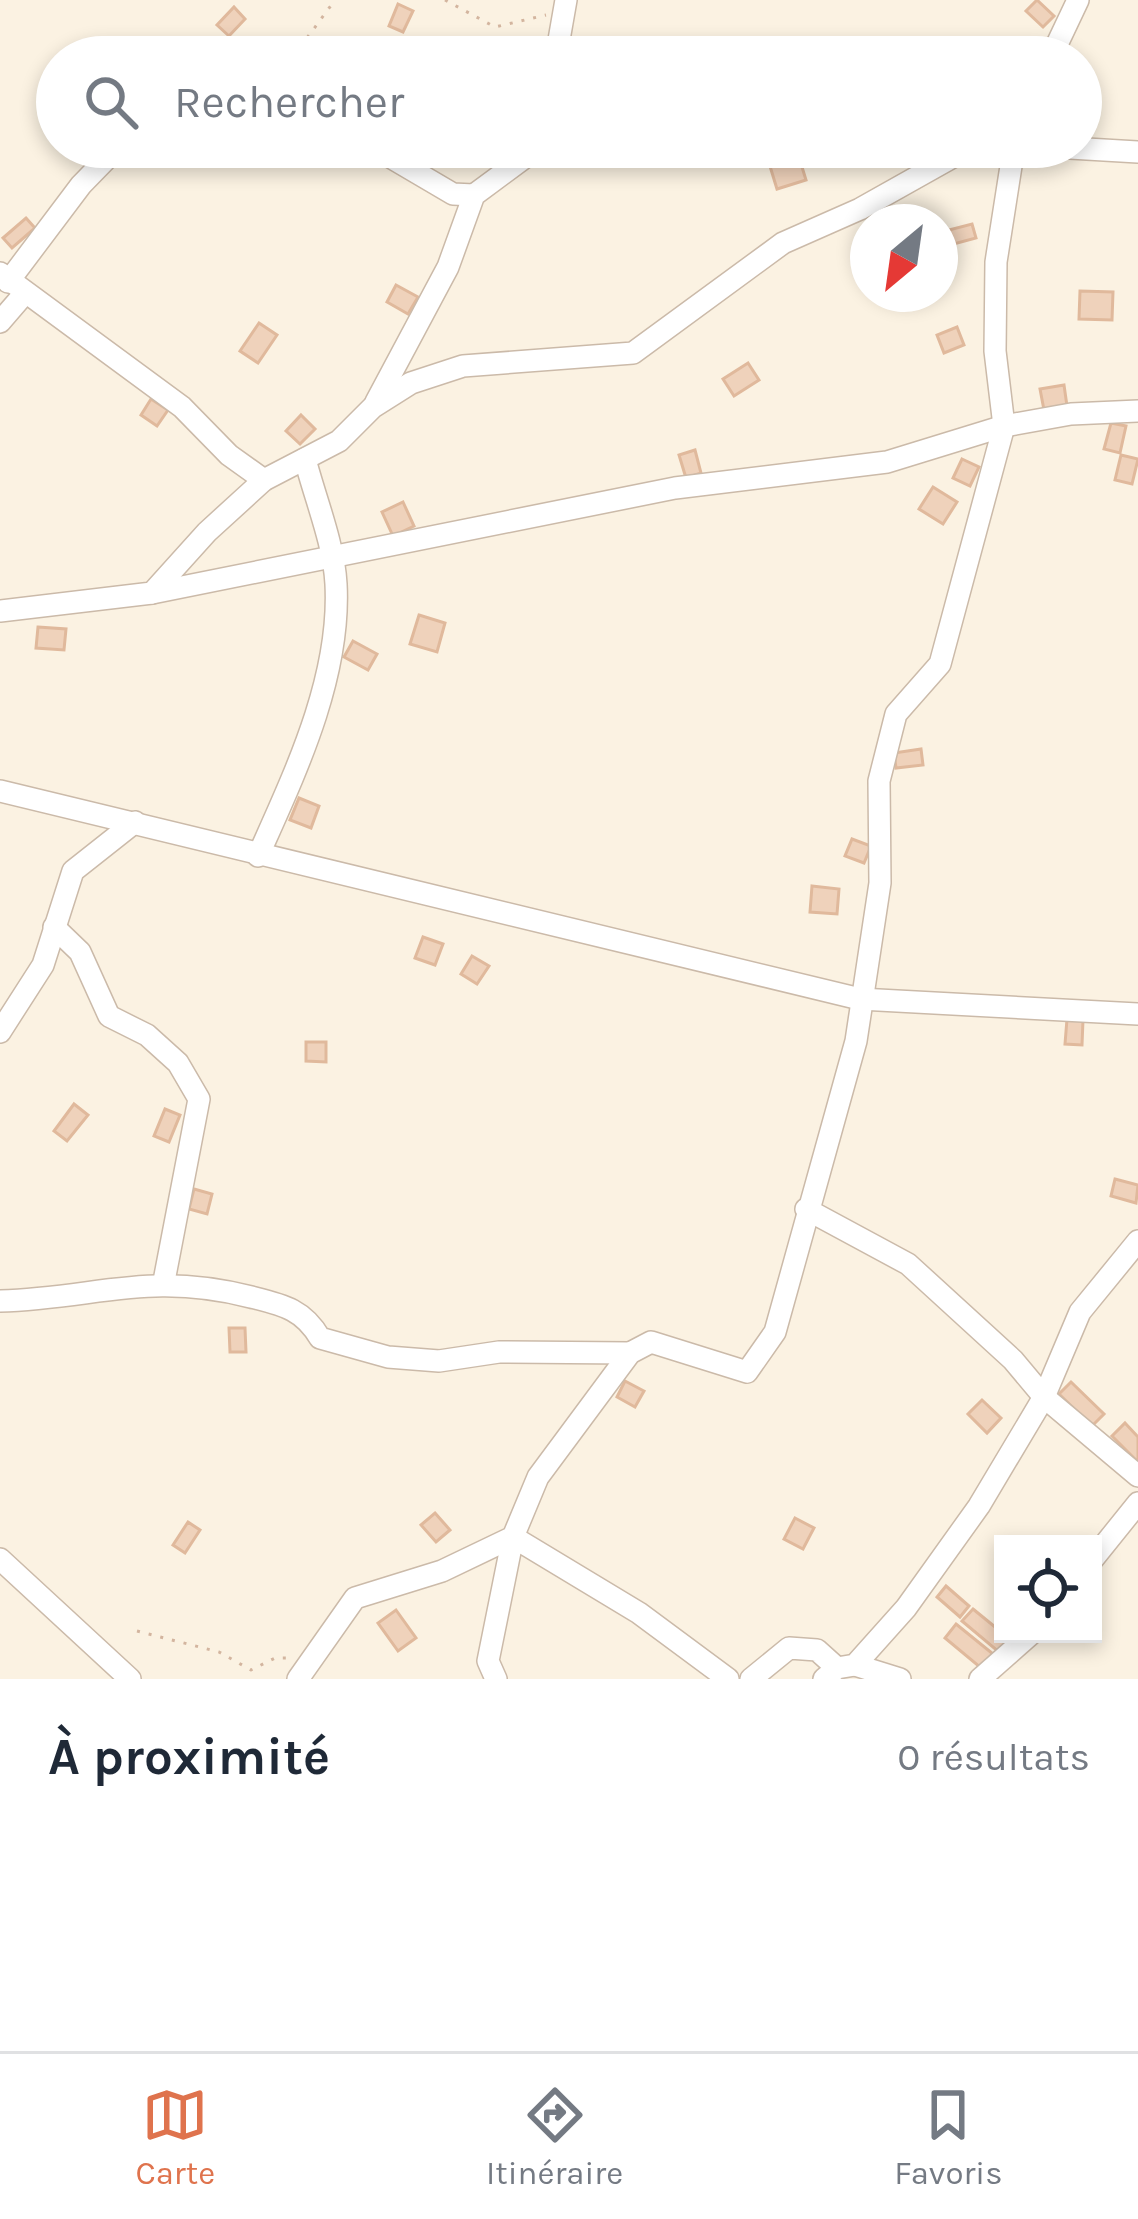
<!DOCTYPE html>
<html lang="fr">
<head>
<meta charset="utf-8">
<style>
	:root { --surface:#fff; --page:#f2f2f3; --text:#1f2937; --muted:#747a83; --line:#e0e1e3; --accent:#df734d }
	body { margin:0; font-family:Karla,sans-serif; background:var(--page); color:var(--text) }
	.controls { position:absolute; right:36px; bottom:36px; display:grid; overflow:hidden; border-radius:0px; box-shadow:0 6px 18px #0003 }
	.controls button { width:108px; height:108px; display:grid; place-items:center; padding:0; border:0; border-bottom:3px solid var(--line); background:var(--surface); color:var(--text); font:60px sans-serif }
	.compass { position:absolute; left:850px; top:204px; width:108px; height:108px; border-radius:50%; background:var(--surface); box-shadow:0 6px 18px #0003; rotate:209deg }
	.list { margin:0; padding:0; list-style:none }
	h2 { display:flex; justify-content:space-between; align-items:center; height:156px; margin:0; padding:0 48px; font-size:51px }
	h2 small { font-size:39px; font-weight:400; color:var(--muted) }
	.icon { flex:none; width:66px; height:66px; fill:none; stroke:currentColor; stroke-width:2; stroke-linecap:round; stroke-linejoin:round }
	.map { position:relative; flex:none; width:1138px; height:1679px; overflow:hidden }
	.search { position:absolute; background:var(--surface); box-shadow:0 6px 18px #0003; left:36px; right:36px; top:36px; height:132px; display:flex; align-items:center; gap:30px; box-sizing:border-box; padding:0 42px; border-radius:66px; color:var(--muted); font-size:45px }
	.sheet { height:372px; background:var(--surface) }
	nav { display:flex; justify-content:space-around; align-items:center; box-sizing:border-box; height:168px; border-top:3px solid var(--line); background:var(--surface); font-size:33px; color:var(--muted) }
	nav a { display:grid; justify-items:center; gap:6px }
	nav .on { color:var(--accent) }
	.map>svg:first-child { display:block }
</style>
</head>
<body>
<div class="map">
<svg width="1138" height="1679" viewBox="0 0 1138 1679">
	<rect width="100%" height="100%" fill="#fbf2e2"/>
	<!-- building -->
	<g fill="#efd2bb" stroke="#e0b99c" stroke-width="3">
		<path d="M 1037,0 L 1054,16 L 1043,27 L 1026,11 Z"/>
		<path d="M 398,4 L 413,11 L 403,32 L 389,26 Z"/>
		<path d="M 234,7 L 245,19 L 229,36 L 217,25 Z"/>
		<path d="M 798,154 L 806,180 L 777,189 L 769,163 Z"/>
		<path d="M 26,218 L 35,228 L 12,248 L 3,238 Z"/>
		<path d="M 972,224 L 976,238 L 950,245 L 945,231 Z"/>
		<path d="M 396,285 L 418,297 L 408,314 L 387,302 Z"/>
		<path d="M 1080,291 L 1113,292 L 1112,320 L 1079,319 Z"/>
		<path d="M 259,323 L 277,335 L 258,363 L 240,351 Z"/>
		<path d="M 957,327 L 964,345 L 944,353 L 937,335 Z"/>
		<path d="M 748,363 L 759,380 L 734,396 L 723,379 Z"/>
		<path d="M 1064,385 L 1067,406 L 1044,410 L 1040,389 Z"/>
		<path d="M 151,399 L 168,410 L 157,426 L 141,415 Z"/>
		<path d="M 301,415 L 315,429 L 300,444 L 286,431 Z"/>
		<path d="M 1111,423 L 1126,426 L 1120,453 L 1104,449 Z"/>
		<path d="M 695,450 L 701,473 L 686,478 L 679,455 Z"/>
		<path d="M 1121,455 L 1138,459 L 1132,484 L 1115,480 Z"/>
		<path d="M 962,459 L 979,467 L 970,486 L 953,478 Z"/>
		<path d="M 933,487 L 957,502 L 943,524 L 919,509 Z"/>
		<path d="M 403,502 L 414,526 L 393,536 L 382,512 Z"/>
		<path d="M 419,615 L 445,623 L 437,652 L 410,644 Z"/>
		<path d="M 38,627 L 66,629 L 64,650 L 36,648 Z"/>
		<path d="M 353,641 L 377,654 L 368,670 L 344,657 Z"/>
		<path d="M 921,749 L 923,765 L 896,768 L 894,753 Z"/>
		<path d="M 299,798 L 319,806 L 311,828 L 290,820 Z"/>
		<path d="M 852,839 L 871,846 L 864,863 L 845,856 Z"/>
		<path d="M 812,886 L 839,889 L 837,914 L 810,912 Z"/>
		<path d="M 423,937 L 443,944 L 435,965 L 415,958 Z"/>
		<path d="M 472,956 L 489,966 L 477,984 L 461,974 Z"/>
		<path d="M 1067,1019 L 1083,1020 L 1082,1045 L 1065,1044 Z"/>
		<path d="M 306,1042 L 326,1042 L 326,1062 L 306,1061 Z"/>
		<path d="M 74,1104 L 88,1115 L 67,1141 L 54,1131 Z"/>
		<path d="M 165,1109 L 180,1115 L 169,1142 L 154,1136 Z"/>
		<path d="M 1115,1179 L 1138,1185 L 1136,1203 L 1111,1196 Z"/>
		<path d="M 194,1189 L 212,1194 L 207,1214 L 189,1209 Z"/>
		<path d="M 229,1328 L 245,1328 L 246,1352 L 230,1352 Z"/>
		<path d="M 625,1381 L 644,1391 L 635,1407 L 617,1397 Z"/>
		<path d="M 1071,1382 L 1104,1414 L 1092,1426 L 1059,1394 Z"/>
		<path d="M 982,1400 L 1001,1418 L 987,1433 L 968,1414 Z"/>
		<path d="M 1125,1423 L 1138,1437 L 1138,1462 L 1112,1436 Z"/>
		<path d="M 435,1513 L 450,1530 L 436,1542 L 421,1525 Z"/>
		<path d="M 795,1518 L 814,1528 L 803,1549 L 784,1539 Z"/>
		<path d="M 188,1522 L 200,1530 L 185,1553 L 173,1545 Z"/>
		<path d="M 946,1586 L 969,1606 L 960,1617 L 937,1597 Z"/>
		<path d="M 973,1609 L 1011,1640 L 1000,1653 L 962,1621 Z"/>
		<path d="M 396,1610 L 416,1638 L 398,1651 L 378,1623 Z"/>
		<path d="M 956,1624 L 993,1654 L 981,1668 L 945,1638 Z"/>
	</g>
	<g fill="none" stroke-linecap="round" stroke-linejoin="round">
		<!-- minor casing -->
		<g stroke="#cbbaa9" stroke-width="24">
			<g id="minor">
				<path d="M 556,57 L 566,0"/>
				<path d="M 1051,57 L 1078,0"/>
				<path d="M 373,147 L 453,194 L 474,195"/>
				<path d="M 1053,147 L 1138,152"/>
				<path d="M 0,273 L 182,407 L 229,455 L 264,480"/>
				<path d="M 8,282 L 81,185 L 118,147"/>
				<path d="M 0,322 L 25,293"/>
				<path d="M 376,402 L 448,267 L 474,195 L 528,155 L 531,147"/>
				<path d="M 152,593 L 675,488 L 887,462 L 1004,426 L 1071,414 L 1138,411"/>
				<path d="M 0,611 L 152,593 L 207,532 L 264,480 L 339,441 L 373,407 L 411,383 L 463,366 L 633,353 L 783,243 L 860,209 L 958,154 L 988,147"/>
				<path d="M 0,791 L 860,999 L 1138,1014"/>
				<path d="M 258,856 C 295,773 341,678 336,584 C 334,544 315,498 305,459"/>
				<path d="M 54,927 L 80,952 L 109,1016 L 147,1035 L 178,1063 L 199,1099 L 164,1281"/>
				<path d="M 0,1032 L 43,965 L 73,871 L 135,822"/>
				<path d="M 806,1209 L 908,1264 L 1013,1360 L 1044,1397 L 1138,1476"/>
				<path d="M 0,1301 C 97,1298 149,1271 251,1297 C 283,1305 303,1309 320,1338 L 388,1357 L 439,1361 L 499,1352 L 630,1353"/>
				<path d="M 0,1559 L 130,1679"/>
				<path d="M 1093,1559 L 1138,1503"/>
				<path d="M 855,1665 L 900,1679"/>
				<path d="M 298,1679 L 355,1598 L 442,1571 L 513,1537 L 538,1477 L 630,1353 L 651,1342 L 747,1372 L 775,1332 L 856,1041 L 880,883 L 879,781 L 896,714 L 940,664 L 1004,426 L 995,351 L 996,262 L 1014,147"/>
				<path d="M 496,1679 L 488,1661 L 513,1537 L 639,1613 L 728,1679"/>
				<path d="M 751,1679 L 789,1648 L 817,1650 L 837,1668"/>
				<path d="M 824,1679 L 837,1668 L 855,1665 L 906,1608 L 979,1506 L 1044,1397 L 1080,1312 L 1138,1241"/>
				<path d="M 980,1679 L 1031,1634"/>
			</g>
		</g>
		<!-- path -->
		<g stroke="#d3b59f" stroke-width="3" stroke-dasharray="3 9" stroke-linecap="butt">
			<path d="M 445,0 L 495,27 L 546,15"/>
			<path d="M 293,57 L 335,0"/>
			<path d="M 137,1631 L 219,1652 L 251,1670 L 275,1658 L 289,1658"/>
		</g>
		<!-- minor -->
		<use href="#minor" stroke="#fff" stroke-width="21"/>
	</g>
</svg>
<div class="controls">
<button><svg class="icon" aria-label="locate" viewBox="0 0 24 24"><circle cx="12" cy="12" r="6"/><path d="M12 2v4M12 18v4M2 12h4M18 12h4"/></svg></button>
</div>
<svg class="compass" viewBox="-18 -18 36 36"><path d="M0-13l5 13h-10z" fill="#e53935"/><path d="M0 13l5-13h-10z" fill="#747a83"/></svg>
<div class="search"><svg class="icon" aria-label="search" viewBox="0 0 24 24"><circle cx="10" cy="10" r="6"/><path d="M15 15l6 6"/></svg>Rechercher</div>
</div>
<section class="sheet">
<h2>À proximité<small>0 résultats</small></h2>
<ul class="list">
</ul>
</section>
<nav>
<a class="on"><svg class="icon" aria-label="map" viewBox="0 0 24 24"><path d="M3 6l6-2 6 2 6-2v14l-6 2-6-2-6 2zM9 4v14M15 6v14"/></svg>Carte</a>
<a><svg class="icon" aria-label="directions" viewBox="0 0 24 24"><path d="M12 3l9 9-9 9-9-9zM9 14v-3h6M13 9l2 2-2 2"/></svg>Itinéraire</a>
<a><svg class="icon" aria-label="saved" viewBox="0 0 24 24"><path d="M7 4h10v16l-5-4-5 4z"/></svg>Favoris</a>
</nav>
</body>
</html>
